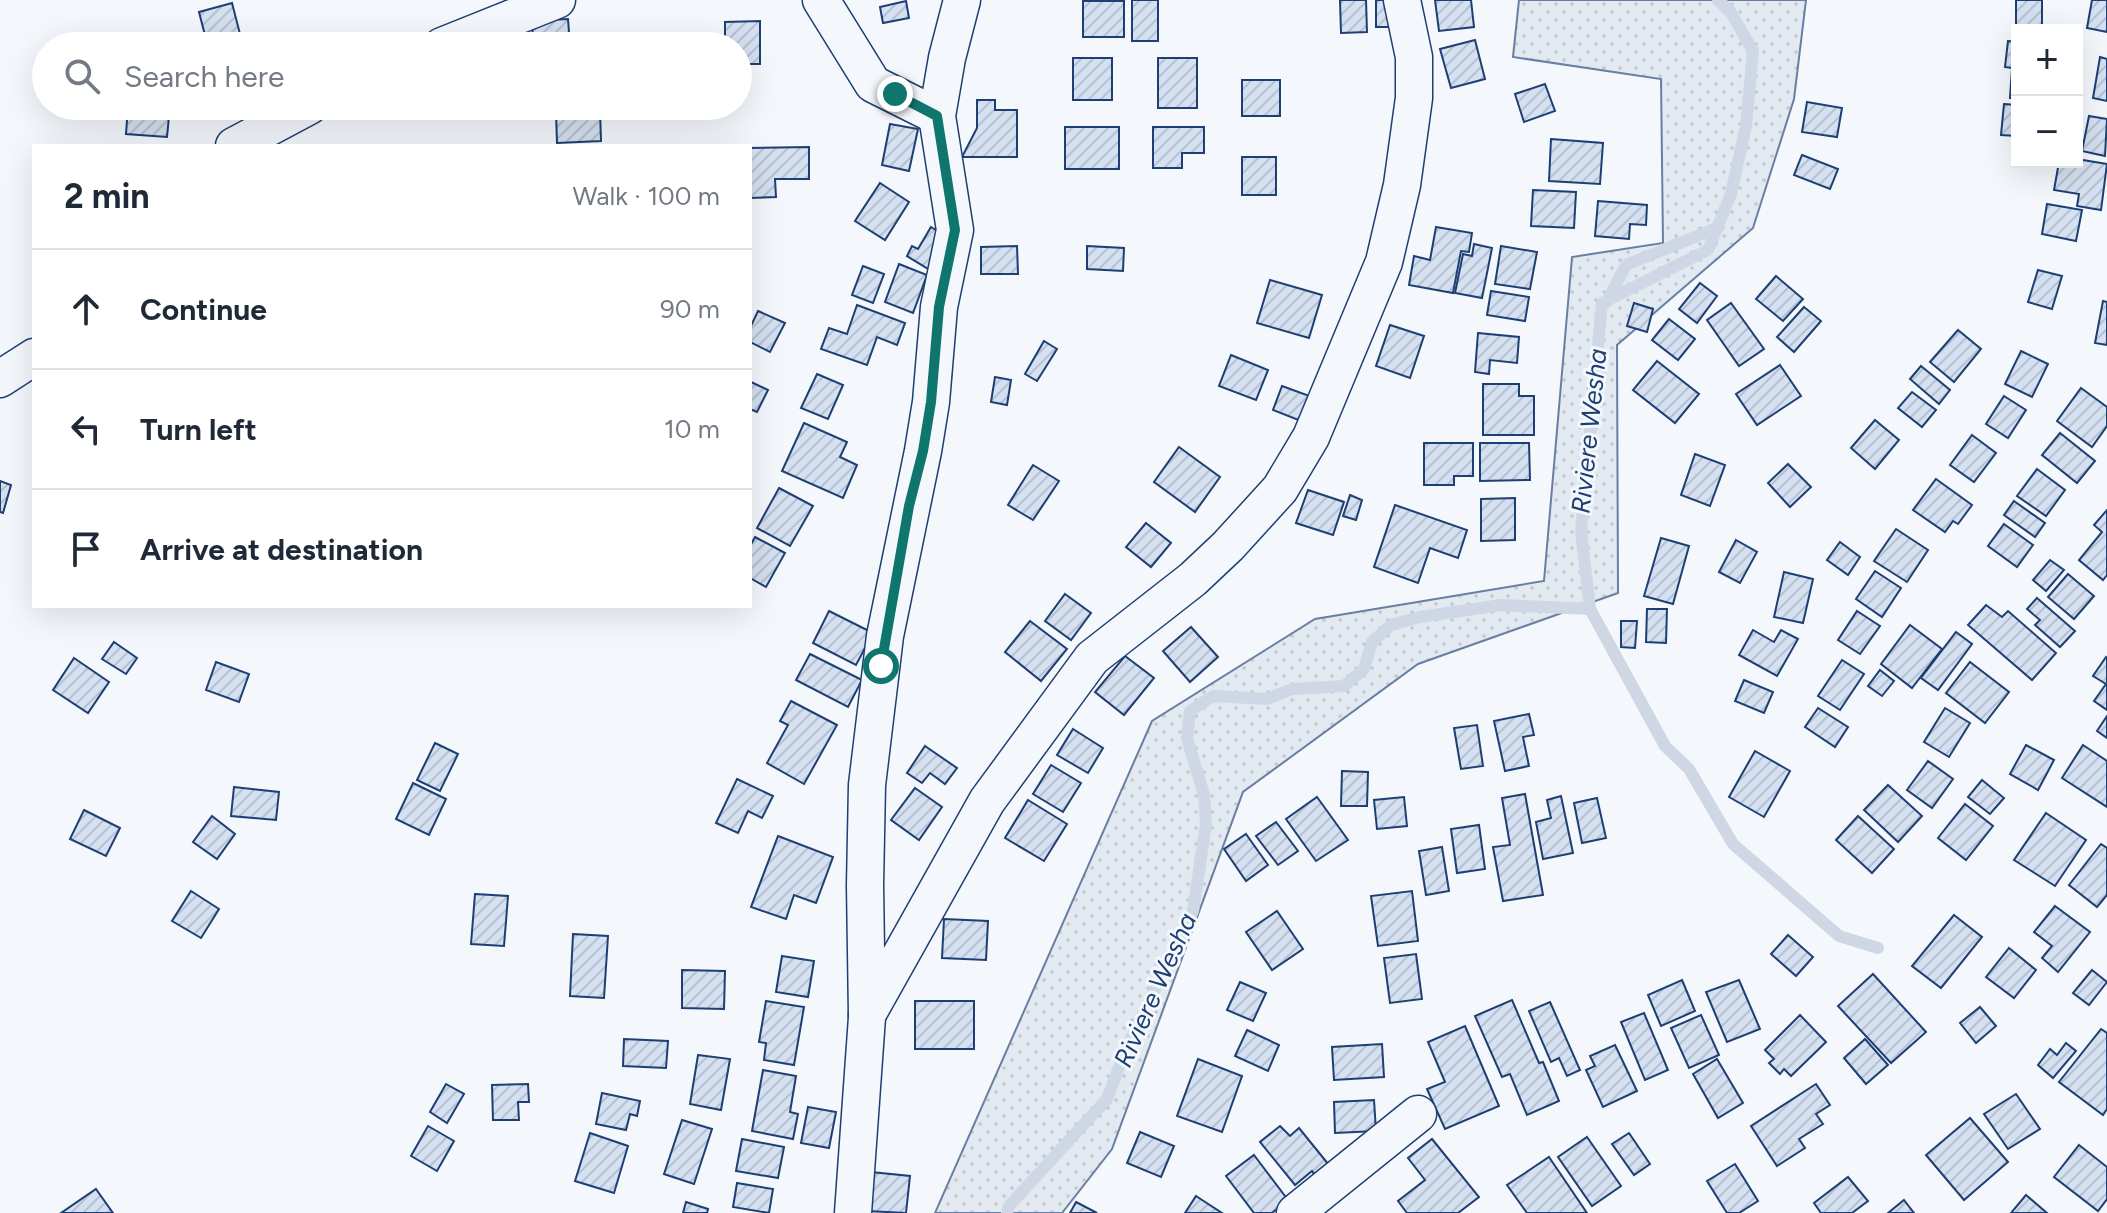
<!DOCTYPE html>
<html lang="en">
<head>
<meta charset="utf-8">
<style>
	:root { --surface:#fff; --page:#f2f2f3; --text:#1f2937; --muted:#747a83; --line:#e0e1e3 }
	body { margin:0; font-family:Figtree,sans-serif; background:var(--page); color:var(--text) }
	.controls { position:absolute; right:24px; top:24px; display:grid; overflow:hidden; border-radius:0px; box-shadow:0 8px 32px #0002 }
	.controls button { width:72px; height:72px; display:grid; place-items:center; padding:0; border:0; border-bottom:2px solid var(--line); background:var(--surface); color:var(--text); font:40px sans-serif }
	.stop { position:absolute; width:24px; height:24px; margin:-18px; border:6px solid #0f766e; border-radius:50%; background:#fff }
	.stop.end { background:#0f766e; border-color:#fff; box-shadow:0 2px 8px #0008 }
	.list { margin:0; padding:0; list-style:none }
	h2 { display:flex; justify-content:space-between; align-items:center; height:104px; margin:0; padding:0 32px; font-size:34px }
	h2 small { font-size:26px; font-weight:400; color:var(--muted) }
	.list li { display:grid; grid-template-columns:52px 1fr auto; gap:24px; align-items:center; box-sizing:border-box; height:120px; padding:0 32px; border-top:2px solid var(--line) }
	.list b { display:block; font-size:30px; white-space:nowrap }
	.list em { font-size:26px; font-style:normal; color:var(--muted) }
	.icon { flex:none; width:44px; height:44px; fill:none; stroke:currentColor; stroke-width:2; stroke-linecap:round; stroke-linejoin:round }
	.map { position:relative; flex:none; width:2107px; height:1213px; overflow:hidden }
	.search { position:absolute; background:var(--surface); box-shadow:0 8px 32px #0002; left:32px; top:32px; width:720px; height:88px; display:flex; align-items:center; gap:20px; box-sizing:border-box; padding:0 28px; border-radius:44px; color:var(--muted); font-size:30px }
	.panel { position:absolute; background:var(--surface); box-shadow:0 8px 32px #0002; left:32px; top:144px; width:720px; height:464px; border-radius:0px }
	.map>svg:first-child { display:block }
</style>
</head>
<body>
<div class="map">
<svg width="2107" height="1213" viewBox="0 0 2107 1213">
	<defs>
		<pattern id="grass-dots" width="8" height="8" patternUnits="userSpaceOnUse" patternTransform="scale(2)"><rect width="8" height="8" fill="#e3e9f0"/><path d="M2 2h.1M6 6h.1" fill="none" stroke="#c2c9d1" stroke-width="1.8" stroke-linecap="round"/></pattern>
		<pattern id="building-hatch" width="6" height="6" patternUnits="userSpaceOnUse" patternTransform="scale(2)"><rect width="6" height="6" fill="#d5e0f0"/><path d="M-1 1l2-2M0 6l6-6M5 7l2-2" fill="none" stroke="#b6c1d1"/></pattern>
	</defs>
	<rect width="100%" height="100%" fill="#f4f7fb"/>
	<!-- grass -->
	<path fill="url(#grass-dots)" stroke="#687fa3" stroke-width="2" d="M 1519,0 L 1806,0 L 1794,99 L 1753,228 L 1617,345 L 1618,593 L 1418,664 L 1243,792 L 1112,1149 L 1062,1213 L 935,1213 L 1152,721 L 1315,619 L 1544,581 L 1572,257 L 1663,243 L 1661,79 L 1513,57 Z"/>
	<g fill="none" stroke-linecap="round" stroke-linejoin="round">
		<!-- stream -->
		<g stroke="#cfd7e4" stroke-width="12">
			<path d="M 1718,0 L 1730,11 L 1753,51 L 1746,126 L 1731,194 L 1708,250 L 1602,303 L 1581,531 L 1590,609 L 1665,746 L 1689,769 L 1733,844 L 1839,936 L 1878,948"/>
			<path d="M 1607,302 L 1626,265 L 1719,227"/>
			<path d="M 1007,1213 L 1009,1206 L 1107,1099 L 1126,1049 L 1193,911 L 1206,824 L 1204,795 L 1187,738 L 1190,711 L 1213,696 L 1267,699 L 1292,689 L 1344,686 L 1364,669 L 1372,642 L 1391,625 L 1420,617 L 1501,605 L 1590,609"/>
		</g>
	</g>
	<!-- building -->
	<g fill="url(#building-hatch)" stroke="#1d3f73" stroke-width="2">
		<rect x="1132" y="0" width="26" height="41"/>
		<path d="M 1340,0 L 1366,0 L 1367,32 L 1341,33 Z"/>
		<path d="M 1376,0 L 1396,0 L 1397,27 L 1376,27 Z"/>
		<path d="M 1435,0 L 1471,0 L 1474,27 L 1439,31 Z"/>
		<path d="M 2016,0 L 2042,0 L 2042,27 L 2016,26 Z"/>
		<path d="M 2092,0 L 2107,0 L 2107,32 L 2087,28 Z"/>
		<path d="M 906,1 L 909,18 L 883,23 L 880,7 Z"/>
		<rect x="1083" y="1" width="41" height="36"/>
		<path d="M 232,3 L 240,34 L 207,43 L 199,12 Z"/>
		<path d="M 568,19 L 570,46 L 533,46 L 532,21 Z"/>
		<path d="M 760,21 L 760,64 L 738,64 L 738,46 L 725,46 L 725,22 Z"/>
		<path d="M 1475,40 L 1485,79 L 1451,88 L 1440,49 Z"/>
		<path d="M 2008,41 L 2017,42 L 2017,98 L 2010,98 L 2012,68 L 2005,67 Z"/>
		<path d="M 2100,57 L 2107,59 L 2107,101 L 2093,98 Z"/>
		<rect x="1073" y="58" width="39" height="42"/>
		<rect x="1158" y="58" width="39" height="50"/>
		<rect x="1242" y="80" width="38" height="36"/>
		<path d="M 1545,84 L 1555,111 L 1524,122 L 1515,94 Z"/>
		<path d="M 977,100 L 995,100 L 995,110 L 1017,110 L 1017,157 L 962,157 L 977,128 Z"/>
		<path d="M 1807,102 L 1842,108 L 1837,137 L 1802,132 Z"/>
		<path d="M 2004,104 L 2017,105 L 2017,136 L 2001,135 Z"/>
		<path d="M 128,106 L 170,106 L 167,137 L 126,134 Z"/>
		<path d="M 600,110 L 601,141 L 557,143 L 556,112 Z"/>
		<path d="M 2089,116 L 2107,119 L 2105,156 L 2082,151 Z"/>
		<path d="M 890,124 L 918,129 L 909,171 L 882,165 Z"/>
		<rect x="1065" y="127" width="54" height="42"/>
		<path d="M 1153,127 L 1204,127 L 1204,153 L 1182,153 L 1182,168 L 1153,168 Z"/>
		<path d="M 1551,139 L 1603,143 L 1600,184 L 1549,181 Z"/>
		<path d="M 809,147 L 809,179 L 775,179 L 776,197 L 750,198 L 750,148 Z"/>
		<path d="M 1802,155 L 1838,169 L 1830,189 L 1794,175 Z"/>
		<rect x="1242" y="157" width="34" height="38"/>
		<path d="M 2077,159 L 2107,164 L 2101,210 L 2077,206 L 2079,194 L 2054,190 L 2059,162 L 2077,162 Z"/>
		<path d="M 880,183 L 909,202 L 885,240 L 855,221 Z"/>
		<path d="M 1533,190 L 1576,192 L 1574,228 L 1531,226 Z"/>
		<path d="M 1598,201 L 1647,205 L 1646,225 L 1630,224 L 1629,239 L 1595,236 Z"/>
		<path d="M 2047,204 L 2082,210 L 2076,241 L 2042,234 Z"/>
		<path d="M 931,227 L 949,238 L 930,270 L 907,256 L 912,246 L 918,249 Z"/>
		<path d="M 1436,227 L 1472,233 L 1469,252 L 1461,251 L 1453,293 L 1409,285 L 1414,256 L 1430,260 Z"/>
		<path d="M 1474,244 L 1492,248 L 1482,298 L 1455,293 L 1463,254 L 1472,256 Z"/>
		<path d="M 1017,246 L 1018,274 L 981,274 L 981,247 Z"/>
		<path d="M 1087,246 L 1124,248 L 1123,271 L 1087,269 Z"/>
		<path d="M 1501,246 L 1537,252 L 1530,289 L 1495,284 Z"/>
		<path d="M 899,264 L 927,275 L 913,313 L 885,302 Z"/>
		<path d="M 863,266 L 884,274 L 873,303 L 852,295 Z"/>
		<path d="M 2038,270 L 2062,276 L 2052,309 L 2028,302 Z"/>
		<path d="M 1776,276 L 1803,299 L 1783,321 L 1756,299 Z"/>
		<path d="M 1270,280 L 1322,295 L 1309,338 L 1257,323 Z"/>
		<path d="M 1700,283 L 1717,296 L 1697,323 L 1679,309 Z"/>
		<path d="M 1491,291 L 1529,297 L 1525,321 L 1487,315 Z"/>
		<path d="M 2103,301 L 2107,302 L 2107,345 L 2095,343 Z"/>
		<path d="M 1634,303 L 1653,309 L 1647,332 L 1627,326 Z"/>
		<path d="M 1731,303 L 1764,349 L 1739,366 L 1707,320 Z"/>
		<path d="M 857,305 L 905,323 L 897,345 L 877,337 L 867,365 L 821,349 L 829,328 L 847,334 Z"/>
		<path d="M 1804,307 L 1821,321 L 1794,352 L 1777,337 Z"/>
		<path d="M 758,311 L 785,323 L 770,352 L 750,342 L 750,328 Z"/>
		<path d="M 1669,319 L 1695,339 L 1678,360 L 1652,340 Z"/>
		<path d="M 1390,325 L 1424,336 L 1410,378 L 1376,366 Z"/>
		<path d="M 1958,330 L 1981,349 L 1954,382 L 1930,362 Z"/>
		<path d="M 1478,333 L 1519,337 L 1517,363 L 1490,360 L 1489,374 L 1475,372 Z"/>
		<path d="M 1044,341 L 1057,349 L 1037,381 L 1025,374 Z"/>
		<path d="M 2021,351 L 2048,364 L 2032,397 L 2005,384 Z"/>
		<path d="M 1231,355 L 1268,370 L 1256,400 L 1219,386 Z"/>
		<path d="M 1657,361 L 1699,394 L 1675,423 L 1633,390 Z"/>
		<path d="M 1780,365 L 1801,396 L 1757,425 L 1736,394 Z"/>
		<path d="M 1921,366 L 1950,390 L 1939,404 L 1910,379 Z"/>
		<path d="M 817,374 L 843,385 L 828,419 L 801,408 Z"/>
		<path d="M 995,377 L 1011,380 L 1007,405 L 991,402 Z"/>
		<path d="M 751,382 L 768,390 L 757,412 L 750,409 Z"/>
		<path d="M 1483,384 L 1519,384 L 1519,396 L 1534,396 L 1534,435 L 1483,435 Z"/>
		<path d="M 1282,386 L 1315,398 L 1306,423 L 1273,410 Z"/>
		<path d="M 2081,388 L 2107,407 L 2107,426 L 2092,447 L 2057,421 Z"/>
		<path d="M 1912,392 L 1936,410 L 1922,427 L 1898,408 Z"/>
		<path d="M 2004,396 L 2026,410 L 2008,438 L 1986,424 Z"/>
		<path d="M 1875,420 L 1899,440 L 1875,469 L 1851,448 Z"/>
		<path d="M 804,423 L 847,442 L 840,457 L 857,465 L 843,498 L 782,471 Z"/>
		<path d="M 2060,433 L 2095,461 L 2077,483 L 2042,455 Z"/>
		<path d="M 1972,435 L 1996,453 L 1974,482 L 1950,465 Z"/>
		<path d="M 1424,443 L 1473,443 L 1473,476 L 1454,476 L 1454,485 L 1424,485 Z"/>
		<path d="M 1480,443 L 1529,443 L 1530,480 L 1480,481 Z"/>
		<path d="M 1179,447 L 1220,477 L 1195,512 L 1154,482 Z"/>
		<path d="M 1695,454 L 1725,465 L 1710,506 L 1681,495 Z"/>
		<path d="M 1788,464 L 1811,487 L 1790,507 L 1768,483 Z"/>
		<path d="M 1033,465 L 1059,481 L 1033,520 L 1008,505 Z"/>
		<path d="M 2037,469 L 2065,490 L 2046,516 L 2017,496 Z"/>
		<path d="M 1936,479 L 1972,505 L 1958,524 L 1953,521 L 1945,532 L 1913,510 Z"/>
		<path d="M 0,481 L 11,485 L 3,513 L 0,512 Z"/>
		<path d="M 779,488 L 813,506 L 790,546 L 757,528 Z"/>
		<path d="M 1308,490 L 1344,502 L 1333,535 L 1296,523 Z"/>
		<path d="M 1350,495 L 1362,500 L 1356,520 L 1343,516 Z"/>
		<path d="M 1515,498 L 1515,540 L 1481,541 L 1481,499 Z"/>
		<path d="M 2014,501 L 2045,523 L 2035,537 L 2004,515 Z"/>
		<path d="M 1395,505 L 1467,530 L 1458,558 L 1430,548 L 1418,583 L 1374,567 Z"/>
		<path d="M 2107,510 L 2107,575 L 2103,580 L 2079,560 L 2102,532 L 2094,525 Z"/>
		<path d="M 1146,523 L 1171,543 L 1151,567 L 1126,547 Z"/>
		<path d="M 2004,524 L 2033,545 L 2017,567 L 1988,546 Z"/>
		<path d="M 1896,529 L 1928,550 L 1907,582 L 1874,561 Z"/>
		<path d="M 755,537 L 785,553 L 766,587 L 750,578 L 750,546 Z"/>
		<path d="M 1661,538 L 1689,546 L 1673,604 L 1644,596 Z"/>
		<path d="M 1736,540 L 1757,552 L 1740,583 L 1719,572 Z"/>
		<path d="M 1840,542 L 1860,557 L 1848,575 L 1827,560 Z"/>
		<path d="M 2050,560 L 2064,570 L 2046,591 L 2033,580 Z"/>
		<path d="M 1875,571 L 1901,588 L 1882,617 L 1856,599 Z"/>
		<path d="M 1784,572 L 1813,579 L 1803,623 L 1774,617 Z"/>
		<path d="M 2068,574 L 2094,596 L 2074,619 L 2048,597 Z"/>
		<path d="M 1065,594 L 1091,613 L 1071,640 L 1045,621 Z"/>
		<path d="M 2037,598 L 2075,631 L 2060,647 L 2035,625 L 2040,620 L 2027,609 Z"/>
		<path d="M 1986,605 L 2002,617 L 2008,611 L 2056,653 L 2032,680 L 1968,625 Z"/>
		<path d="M 1647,609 L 1667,609 L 1666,643 L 1646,642 Z"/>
		<path d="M 829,611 L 873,633 L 856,665 L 813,643 Z"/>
		<path d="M 1857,611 L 1880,626 L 1860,654 L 1838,640 Z"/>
		<path d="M 1030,621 L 1067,649 L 1041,681 L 1005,652 Z"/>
		<path d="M 1621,621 L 1637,621 L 1635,648 L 1621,647 Z"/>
		<path d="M 1910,625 L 1942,649 L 1912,688 L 1881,664 Z"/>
		<path d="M 1191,627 L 1218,657 L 1190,682 L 1163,651 Z"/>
		<path d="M 1753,630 L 1774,642 L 1781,630 L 1798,639 L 1777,676 L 1739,655 Z"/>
		<path d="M 1956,632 L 1972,644 L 1938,690 L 1921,678 Z"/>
		<path d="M 114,642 L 137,658 L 126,674 L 102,659 Z"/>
		<path d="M 810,654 L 862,680 L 848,707 L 796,680 Z"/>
		<path d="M 1125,656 L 1154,678 L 1124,715 L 1095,692 Z"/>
		<path d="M 2106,657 L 2107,658 L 2107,710 L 2094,701 L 2106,684 L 2093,676 Z"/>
		<path d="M 74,658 L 109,682 L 88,713 L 53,690 Z"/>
		<path d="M 1842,660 L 1864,674 L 1840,710 L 1818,696 Z"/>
		<path d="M 216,662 L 249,674 L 239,702 L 206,690 Z"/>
		<path d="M 1970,662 L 2009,692 L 1985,723 L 1946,693 Z"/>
		<path d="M 1880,670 L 1894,681 L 1882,696 L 1868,686 Z"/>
		<path d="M 1744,680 L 1773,692 L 1764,713 L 1735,701 Z"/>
		<path d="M 791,701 L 837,725 L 804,784 L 767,763 L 788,725 L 780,721 Z"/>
		<path d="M 1818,708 L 1848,727 L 1835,747 L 1805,727 Z"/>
		<path d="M 1945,708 L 1970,723 L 1949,757 L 1924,742 Z"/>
		<path d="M 1529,714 L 1534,735 L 1523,737 L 1529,766 L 1505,771 L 1494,721 Z"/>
		<path d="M 2107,716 L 2107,738 L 2097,731 Z"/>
		<path d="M 1477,725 L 1483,766 L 1461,769 L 1454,728 Z"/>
		<path d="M 1073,729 L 1103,748 L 1088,773 L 1057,755 Z"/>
		<path d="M 435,743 L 458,754 L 440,791 L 417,780 Z"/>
		<path d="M 2026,745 L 2054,760 L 2038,790 L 2010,774 Z"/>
		<path d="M 2083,745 L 2107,761 L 2107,807 L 2062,778 Z"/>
		<path d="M 925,746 L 957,768 L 945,784 L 930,773 L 922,783 L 907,773 Z"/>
		<path d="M 1755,751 L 1790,771 L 1764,817 L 1729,797 Z"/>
		<path d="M 1928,761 L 1953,779 L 1932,808 L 1907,790 Z"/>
		<path d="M 1051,765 L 1081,783 L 1063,812 L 1033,794 Z"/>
		<path d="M 1342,771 L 1368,772 L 1367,806 L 1341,806 Z"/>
		<path d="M 737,779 L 773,796 L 762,818 L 748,811 L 738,833 L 716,823 Z"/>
		<path d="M 1982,780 L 2004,798 L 1990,814 L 1968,797 Z"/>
		<path d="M 413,783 L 446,799 L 429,835 L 396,819 Z"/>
		<path d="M 1888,785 L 1922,816 L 1898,842 L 1864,810 Z"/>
		<path d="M 234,787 L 279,792 L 276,820 L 231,816 Z"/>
		<path d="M 915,788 L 942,807 L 919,840 L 891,820 Z"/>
		<path d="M 1525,794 L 1543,895 L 1503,901 L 1493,847 L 1510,845 L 1502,798 Z"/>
		<path d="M 1561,796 L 1573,853 L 1543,859 L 1536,822 L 1551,818 L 1547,800 Z"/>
		<path d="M 1317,797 L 1348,840 L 1316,861 L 1286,819 Z"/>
		<path d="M 1404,797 L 1407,826 L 1377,829 L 1374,800 Z"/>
		<path d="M 1597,798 L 1606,838 L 1582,843 L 1574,803 Z"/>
		<path d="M 1028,800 L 1067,824 L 1044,861 L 1005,838 Z"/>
		<path d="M 1965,804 L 1993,826 L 1966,860 L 1938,838 Z"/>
		<path d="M 84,810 L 120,828 L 106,856 L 70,839 Z"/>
		<path d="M 2046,813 L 2086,840 L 2055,886 L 2014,860 Z"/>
		<path d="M 212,816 L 235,834 L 217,859 L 193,842 Z"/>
		<path d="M 1858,816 L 1894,849 L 1872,873 L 1836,840 Z"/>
		<path d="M 1276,822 L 1298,851 L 1278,865 L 1256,836 Z"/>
		<path d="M 1479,825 L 1485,869 L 1457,873 L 1451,829 Z"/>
		<path d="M 1246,834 L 1268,865 L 1246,881 L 1224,849 Z"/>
		<path d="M 778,836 L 833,857 L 816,903 L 794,895 L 786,919 L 751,907 Z"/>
		<path d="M 2101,844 L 2107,848 L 2107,895 L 2097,907 L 2069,885 Z"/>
		<path d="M 1442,847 L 1449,891 L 1426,895 L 1419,851 Z"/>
		<path d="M 191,891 L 219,909 L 201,938 L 172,921 Z"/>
		<path d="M 1412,891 L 1418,941 L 1378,946 L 1371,896 Z"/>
		<path d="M 475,894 L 508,896 L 504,946 L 471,944 Z"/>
		<path d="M 2055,906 L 2090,932 L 2058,972 L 2042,958 L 2052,946 L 2034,932 Z"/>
		<path d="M 1277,911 L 1303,949 L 1272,970 L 1246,932 Z"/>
		<path d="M 1954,915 L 1982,937 L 1941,988 L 1912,966 Z"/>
		<path d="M 944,919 L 988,921 L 986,960 L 942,958 Z"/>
		<path d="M 573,934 L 608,936 L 604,998 L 570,996 Z"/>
		<path d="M 1788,935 L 1813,957 L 1796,976 L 1771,954 Z"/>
		<path d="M 2009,948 L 2036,970 L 2014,998 L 1986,977 Z"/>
		<path d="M 1416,954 L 1422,999 L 1390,1003 L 1384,958 Z"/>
		<path d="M 782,956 L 814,961 L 808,997 L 776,992 Z"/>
		<path d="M 682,970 L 725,971 L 724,1009 L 682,1008 Z"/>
		<path d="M 2092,970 L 2107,982 L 2089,1005 L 2073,993 Z"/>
		<path d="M 1873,974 L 1926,1032 L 1891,1063 L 1838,1006 Z"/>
		<path d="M 1682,980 L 1695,1011 L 1661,1026 L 1648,995 Z"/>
		<path d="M 1739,980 L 1760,1029 L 1727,1042 L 1706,992 Z"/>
		<path d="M 1240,982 L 1266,993 L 1253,1021 L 1227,1010 Z"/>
		<path d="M 1512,1000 L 1539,1063 L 1543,1062 L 1559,1101 L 1527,1115 L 1510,1074 L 1502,1077 L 1475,1016 Z"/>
		<path d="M 766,1001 L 804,1007 L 794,1065 L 764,1060 L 766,1043 L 759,1042 Z"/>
		<rect x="915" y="1001" width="59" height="48"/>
		<path d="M 1550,1002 L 1580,1070 L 1567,1076 L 1559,1058 L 1551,1062 L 1529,1011 Z"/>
		<path d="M 1980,1007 L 1996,1026 L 1976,1043 L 1960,1023 Z"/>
		<path d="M 1644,1013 L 1668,1070 L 1645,1080 L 1621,1022 Z"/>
		<path d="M 1701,1015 L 1719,1055 L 1689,1068 L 1671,1028 Z"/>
		<path d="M 1800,1015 L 1826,1042 L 1791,1076 L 1784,1069 L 1780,1074 L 1769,1063 L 1774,1059 L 1765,1050 Z"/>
		<path d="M 1465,1026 L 1499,1106 L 1445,1129 L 1427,1089 L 1445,1082 L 1428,1042 Z"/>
		<path d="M 2101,1029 L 2107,1033 L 2107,1109 L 2103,1115 L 2059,1082 Z"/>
		<path d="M 1247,1030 L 1279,1045 L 1268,1071 L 1235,1056 Z"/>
		<path d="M 624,1039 L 668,1041 L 666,1068 L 623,1066 Z"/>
		<path d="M 1865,1039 L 1888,1065 L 1866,1084 L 1844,1058 Z"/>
		<path d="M 2066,1043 L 2076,1051 L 2053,1078 L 2038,1065 L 2050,1049 L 2057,1055 Z"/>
		<path d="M 1382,1044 L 1384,1077 L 1334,1080 L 1332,1047 Z"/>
		<path d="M 1615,1045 L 1637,1091 L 1603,1107 L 1586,1070 L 1595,1066 L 1590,1056 Z"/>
		<path d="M 698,1055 L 730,1059 L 721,1110 L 690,1104 Z"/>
		<path d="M 1198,1059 L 1242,1076 L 1222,1132 L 1177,1116 Z"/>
		<path d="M 1717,1059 L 1743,1103 L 1718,1118 L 1693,1074 Z"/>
		<path d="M 763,1070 L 796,1076 L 790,1112 L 798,1114 L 793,1139 L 752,1131 Z"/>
		<path d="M 446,1084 L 464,1094 L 447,1123 L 430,1112 Z"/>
		<path d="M 528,1084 L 529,1102 L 518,1102 L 519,1120 L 493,1120 L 492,1085 Z"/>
		<path d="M 1816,1084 L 1830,1105 L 1816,1114 L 1823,1124 L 1799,1139 L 1805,1148 L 1777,1166 L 1751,1126 Z"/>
		<path d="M 602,1093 L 640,1101 L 637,1116 L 630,1114 L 626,1130 L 596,1124 Z"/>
		<path d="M 2016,1094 L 2040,1129 L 2008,1149 L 1984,1114 Z"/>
		<path d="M 1374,1100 L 1376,1131 L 1335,1133 L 1334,1102 Z"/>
		<path d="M 808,1107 L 836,1112 L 829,1148 L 801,1143 Z"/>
		<path d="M 1970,1118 L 2008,1162 L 1964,1200 L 1926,1155 Z"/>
		<path d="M 682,1120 L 712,1129 L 694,1184 L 664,1174 Z"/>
		<path d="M 428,1126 L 454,1141 L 437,1171 L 411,1156 Z"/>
		<path d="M 1280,1126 L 1290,1136 L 1299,1128 L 1329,1165 L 1316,1177 L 1312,1171 L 1295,1185 L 1260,1142 Z"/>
		<path d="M 1140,1132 L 1174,1146 L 1161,1177 L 1127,1163 Z"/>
		<path d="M 590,1133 L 628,1146 L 614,1193 L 575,1181 Z"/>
		<path d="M 1629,1133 L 1650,1164 L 1634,1175 L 1612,1144 Z"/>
		<path d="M 1587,1137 L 1621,1186 L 1592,1206 L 1558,1157 Z"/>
		<path d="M 742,1139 L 784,1147 L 778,1178 L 736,1171 Z"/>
		<path d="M 1432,1139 L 1479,1197 L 1458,1213 L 1407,1213 L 1398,1201 L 1425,1180 L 1408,1158 Z"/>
		<path d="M 2079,1145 L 2107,1167 L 2107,1199 L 2098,1211 L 2054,1177 Z"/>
		<path d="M 1254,1155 L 1288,1200 L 1272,1213 L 1254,1213 L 1226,1176 Z"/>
		<path d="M 1549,1157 L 1587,1213 L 1527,1213 L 1507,1185 Z"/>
		<path d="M 1735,1164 L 1758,1201 L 1739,1213 L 1727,1213 L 1707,1181 Z"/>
		<path d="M 871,1172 L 910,1176 L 906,1213 L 867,1211 Z"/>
		<path d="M 1848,1177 L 1868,1201 L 1852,1213 L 1821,1213 L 1814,1203 Z"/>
		<path d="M 737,1183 L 773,1189 L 769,1213 L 733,1207 Z"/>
		<path d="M 96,1189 L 113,1213 L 61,1213 Z"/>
		<path d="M 2026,1195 L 2047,1213 L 2011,1213 Z"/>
		<path d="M 1196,1196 L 1222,1213 L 1185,1213 Z"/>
		<path d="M 1904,1200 L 1914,1213 L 1888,1213 Z"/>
		<path d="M 686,1202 L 708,1209 L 707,1213 L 683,1213 Z"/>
		<path d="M 1076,1202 L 1097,1213 L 1070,1213 Z"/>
	</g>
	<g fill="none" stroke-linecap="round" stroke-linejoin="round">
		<!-- minor casing -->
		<g stroke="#1d3f73" stroke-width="39">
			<g id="minor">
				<path d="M 821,0 L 873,84 L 937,116"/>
				<path d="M 442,46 L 557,0"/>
				<path d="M 234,146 L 309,106"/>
				<path d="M 0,379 L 34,357"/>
				<path d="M 867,1015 L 987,801 L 1092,658 L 1193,579 L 1228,546 L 1280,489 L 1311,437 L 1384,262 L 1402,185 L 1414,98 L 1414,57 L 1402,0"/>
				<path d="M 853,1213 L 867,1017 L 865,885 L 867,785 L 885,636 L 923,451 L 931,402 L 939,307 L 955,230 L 937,116 L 947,58 L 962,0"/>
				<path d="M 1295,1213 L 1418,1114"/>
			</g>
		</g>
		<!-- minor -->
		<use href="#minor" stroke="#f4f7fb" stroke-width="36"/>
	</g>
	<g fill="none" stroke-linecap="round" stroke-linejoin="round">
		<!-- route -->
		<path stroke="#0f766e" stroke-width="10" d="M 881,666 L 909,506 L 923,451 L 931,402 L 939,307 L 955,230 L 937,116 L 895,94"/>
	</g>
	<g text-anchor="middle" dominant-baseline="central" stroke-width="6" stroke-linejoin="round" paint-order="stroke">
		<!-- water labels -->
		<g font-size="26" font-style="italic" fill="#1d3f73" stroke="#f4f7fb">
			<text transform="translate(1589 431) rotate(-84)">Riviere Wesha</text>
			<text transform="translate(1155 990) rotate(-66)">Riviere Wesha</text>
		</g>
	</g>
</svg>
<div class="controls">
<button>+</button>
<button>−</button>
</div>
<div class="stop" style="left:881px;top:666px"></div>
<div class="stop end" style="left:895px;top:94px"></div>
<div class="search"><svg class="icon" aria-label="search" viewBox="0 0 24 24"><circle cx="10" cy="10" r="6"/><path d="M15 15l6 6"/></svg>Search here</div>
<section class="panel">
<h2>2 min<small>Walk · 100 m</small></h2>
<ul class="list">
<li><svg class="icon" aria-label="ahead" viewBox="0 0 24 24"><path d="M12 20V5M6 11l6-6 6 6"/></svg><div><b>Continue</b></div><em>90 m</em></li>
<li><svg class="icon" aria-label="left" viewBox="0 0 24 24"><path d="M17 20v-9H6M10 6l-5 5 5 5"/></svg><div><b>Turn left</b></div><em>10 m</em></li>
<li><svg class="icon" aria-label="arrive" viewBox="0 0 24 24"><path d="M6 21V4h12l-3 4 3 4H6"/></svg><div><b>Arrive at destination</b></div></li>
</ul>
</section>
</div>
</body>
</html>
